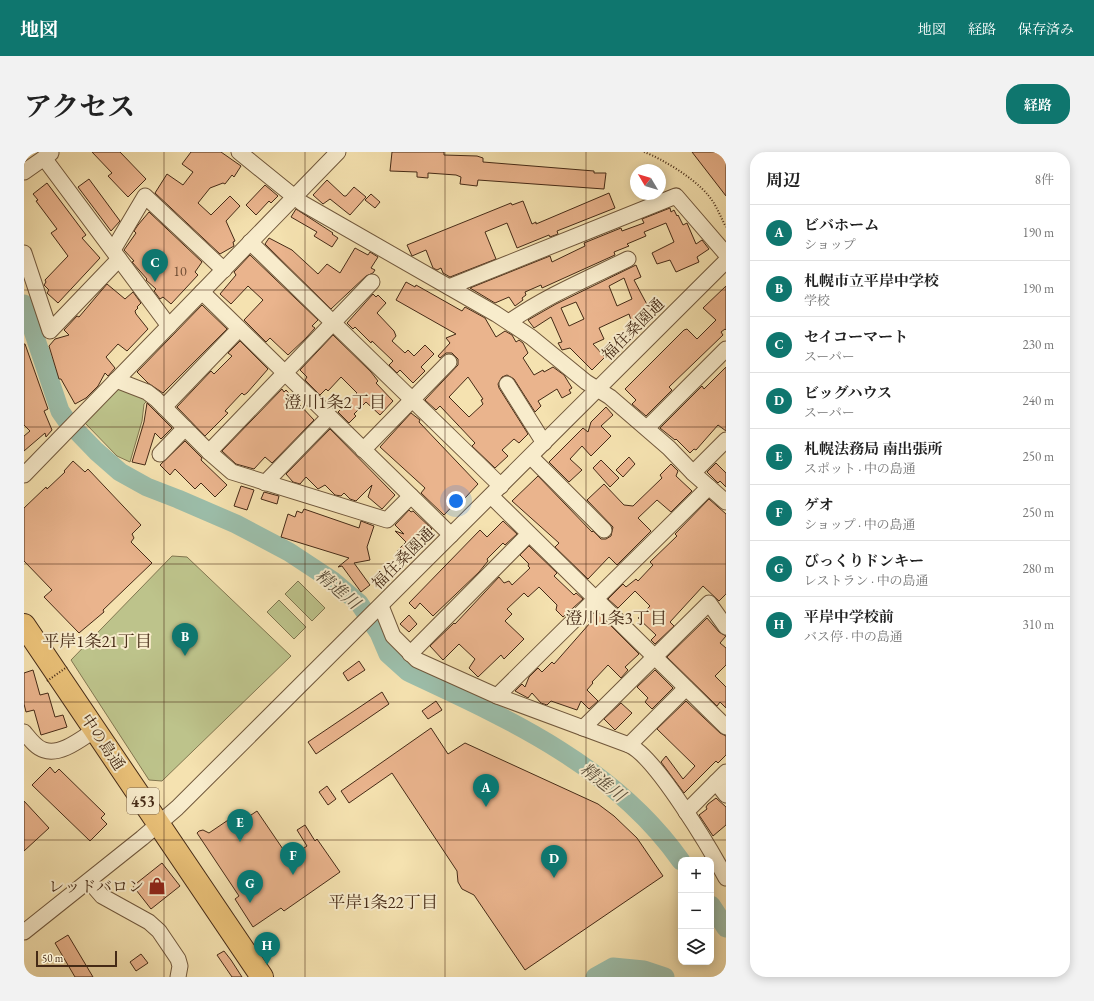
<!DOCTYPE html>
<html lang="ja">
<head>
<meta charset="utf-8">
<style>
	:root { --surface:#fff; --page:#f2f2f2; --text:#222; --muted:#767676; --line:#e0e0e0; --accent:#0f766e }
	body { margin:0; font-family:"EB Garamond","Noto Serif JP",serif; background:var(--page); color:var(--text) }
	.controls { position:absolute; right:12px; bottom:12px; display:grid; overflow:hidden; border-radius:8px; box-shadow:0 2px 10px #0003 }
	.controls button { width:36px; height:36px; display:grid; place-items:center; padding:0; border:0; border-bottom:1px solid var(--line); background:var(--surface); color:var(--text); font:20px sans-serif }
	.compass { position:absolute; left:606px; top:12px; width:36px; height:36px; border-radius:50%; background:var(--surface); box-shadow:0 2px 10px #0003; rotate:308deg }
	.scale { position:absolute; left:12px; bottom:10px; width:81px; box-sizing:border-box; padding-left:4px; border:2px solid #452a16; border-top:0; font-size:11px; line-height:14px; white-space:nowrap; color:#452a16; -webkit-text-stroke:3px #f8eccc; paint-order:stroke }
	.you { position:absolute; left:432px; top:349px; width:14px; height:14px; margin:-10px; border:3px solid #fff; border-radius:50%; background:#1a73e8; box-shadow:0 0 0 6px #1a73e833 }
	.badge { display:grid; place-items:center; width:26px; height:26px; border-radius:50%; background:var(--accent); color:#fff; font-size:13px; font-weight:700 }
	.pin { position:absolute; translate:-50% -33px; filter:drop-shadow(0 1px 2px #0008) }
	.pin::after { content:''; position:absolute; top:21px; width:14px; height:12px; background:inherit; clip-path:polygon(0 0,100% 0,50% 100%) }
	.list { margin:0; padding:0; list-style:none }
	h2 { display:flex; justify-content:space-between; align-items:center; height:52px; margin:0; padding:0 16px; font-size:17px }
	h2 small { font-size:13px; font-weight:400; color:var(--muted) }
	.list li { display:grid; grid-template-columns:26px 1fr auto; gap:12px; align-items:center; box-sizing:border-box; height:56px; padding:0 16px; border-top:1px solid var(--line) }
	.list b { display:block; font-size:15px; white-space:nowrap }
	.list p { margin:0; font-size:13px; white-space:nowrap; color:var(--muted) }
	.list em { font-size:13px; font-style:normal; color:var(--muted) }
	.icon { flex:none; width:22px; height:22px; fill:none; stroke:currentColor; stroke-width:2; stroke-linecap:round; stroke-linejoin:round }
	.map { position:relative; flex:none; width:702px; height:825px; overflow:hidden; border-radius:16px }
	header { display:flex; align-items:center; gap:24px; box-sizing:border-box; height:56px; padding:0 20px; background:var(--accent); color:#fff }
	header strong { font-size:19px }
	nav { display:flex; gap:22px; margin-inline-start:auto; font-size:14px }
	.intro { display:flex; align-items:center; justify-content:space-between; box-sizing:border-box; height:96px; padding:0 24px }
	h1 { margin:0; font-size:28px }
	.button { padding:10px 18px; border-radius:16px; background:var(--accent); color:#fff; font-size:14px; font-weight:700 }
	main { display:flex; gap:24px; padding:0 24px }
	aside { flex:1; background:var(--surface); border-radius:16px; box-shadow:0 2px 10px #0003 }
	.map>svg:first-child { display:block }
</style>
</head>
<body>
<header>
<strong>地図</strong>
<nav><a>地図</a><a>経路</a><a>保存済み</a></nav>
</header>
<div class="intro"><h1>アクセス</h1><a class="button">経路</a></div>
<main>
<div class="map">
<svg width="702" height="825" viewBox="0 0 702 825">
	<rect width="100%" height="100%" fill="#f5e2b0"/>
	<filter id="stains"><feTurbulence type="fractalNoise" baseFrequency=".005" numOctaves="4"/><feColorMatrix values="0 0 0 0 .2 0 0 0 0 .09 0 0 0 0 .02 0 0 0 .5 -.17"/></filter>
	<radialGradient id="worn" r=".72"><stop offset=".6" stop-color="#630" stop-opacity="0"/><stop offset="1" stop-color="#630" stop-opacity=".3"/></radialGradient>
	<!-- green -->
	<g fill="#bdc38b" stroke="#817650">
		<path d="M 96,235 L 124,248 L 120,252 L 118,269 L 106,310 L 93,304 L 61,271 Z"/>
		<path d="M 148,404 L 163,405 L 267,504 L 138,629 L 125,628 L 47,508 Z"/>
		<path d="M 274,429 L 301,456 L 288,469 L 261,442 Z"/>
		<path d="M 255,448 L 282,475 L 270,487 L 243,460 Z"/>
	</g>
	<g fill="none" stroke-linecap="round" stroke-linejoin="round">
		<!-- river -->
		<g stroke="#9cbeaa" stroke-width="19">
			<path d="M 0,152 L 36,259 L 43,269 L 72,299 L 96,320 L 123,335 L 154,347 L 212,372 L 265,400 L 309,429 L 335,451 L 355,481 L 364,502 L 384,520 C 485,567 591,615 657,709"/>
			<path d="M 687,753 L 702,776"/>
			<path d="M 571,825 L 589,815 L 620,818 L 641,825"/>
		</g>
	</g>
	<!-- building -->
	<g fill="#eab48d" stroke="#452a16" fill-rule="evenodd">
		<path d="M 68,0 L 96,0 L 122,27 L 104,45 L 84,24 L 88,21 Z"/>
		<path d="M 167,0 L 197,0 L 217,14 L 210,25 L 208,23 L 201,32 L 199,31 L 186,36 L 174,51 L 187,63 L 206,44 L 216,54 L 202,69 L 211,89 L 209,90 L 210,94 L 196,102 L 131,41 L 143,22 L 159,33 L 169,20 L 158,12 Z"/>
		<path d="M 368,0 L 420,0 L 420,3 L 453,4 L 459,6 L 459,10 L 570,19 L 570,21 L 582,21 L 580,37 L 454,28 L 453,34 L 436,32 L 437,25 L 432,23 L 404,21 L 404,26 L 393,25 L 393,20 L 366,19 Z"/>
		<path d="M 668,0 L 702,0 L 702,44 Z"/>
		<path d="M 65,27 L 96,69 L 87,79 L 54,35 Z"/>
		<path d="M 303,28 L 320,44 L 322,44 L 330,35 L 342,45 L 326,63 L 306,47 L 299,52 L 289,43 Z"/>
		<path d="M 23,31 L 62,83 L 58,86 L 76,106 L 34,151 L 23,141 L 25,138 L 20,133 L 22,130 L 21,128 L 44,104 L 27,81 L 33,77 L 12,49 L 14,48 L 9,42 Z"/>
		<path d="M 241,33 L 254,44 L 247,51 L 245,49 L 232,63 L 222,53 Z"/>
		<path d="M 585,41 L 591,56 L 533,79 L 534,82 L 526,85 L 525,83 L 493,96 L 483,71 L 461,80 L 472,107 L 426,125 L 419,121 L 417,116 L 413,118 L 409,116 L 402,98 L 388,104 L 383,93 L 487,51 L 488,53 L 499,49 L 508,72 L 512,70 L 512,72 Z"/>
		<path d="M 347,42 L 356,50 L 351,56 L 341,48 Z"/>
		<path d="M 646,56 L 647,60 L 650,58 L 653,64 L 654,63 L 659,73 L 663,71 L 672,92 L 678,88 L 685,97 L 673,105 L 675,110 L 652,120 L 646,108 L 633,112 L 628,101 L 650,90 L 642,71 L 620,80 L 622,84 L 603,92 L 605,94 L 590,100 L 591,103 L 518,136 L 517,133 L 501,140 L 502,143 L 498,146 L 499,148 L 491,154 L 485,145 L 471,151 L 446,136 L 526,104 L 528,110 L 561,94 L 560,91 L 597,76 L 598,79 L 620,71 L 618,67 Z"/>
		<path d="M 272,57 L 309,81 L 308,82 L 314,86 L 308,95 L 290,84 L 293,80 L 267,65 Z"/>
		<path d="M 125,60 L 178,110 L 171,120 L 174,123 L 147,152 L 139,145 L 136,147 L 130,139 L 132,137 L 122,128 L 123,127 L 108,110 L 110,109 L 100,98 L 112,81 L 110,79 L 114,73 Z"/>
		<path d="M 245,86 L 268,98 L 294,122 L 303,112 L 316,121 L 331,96 L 344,103 L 346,100 L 354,105 L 347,116 L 351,118 L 349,121 L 342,124 L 307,157 L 241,92 Z"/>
		<path d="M 226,103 L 294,168 L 288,174 L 291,176 L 282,186 L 264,203 L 246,186 L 242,190 L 220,168 L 239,148 L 224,134 L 207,152 L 196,142 L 212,123 L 210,120 Z"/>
		<path d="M 612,113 L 617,125 L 610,128 L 627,160 L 623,164 L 608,171 L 605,162 L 575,176 L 580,187 L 569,192 L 581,205 L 568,218 L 546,196 L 538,198 L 534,191 L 538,190 L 527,165 L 510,176 L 504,168 L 532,152 ZM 600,126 L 608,147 L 593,154 L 585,134 ZM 552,150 L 560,167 L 545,174 L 537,156 Z"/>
		<path d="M 382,130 L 391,135 L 392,133 L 438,159 L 441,155 L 461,166 L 472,185 L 481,179 L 488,183 L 492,190 L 495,188 L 499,191 L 504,201 L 499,206 L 510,223 L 519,218 L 520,220 L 529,215 L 540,223 L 548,236 L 545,238 L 547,241 L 538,246 L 533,237 L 514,249 L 517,254 L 511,260 L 490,227 L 483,223 L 478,225 L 474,232 L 475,236 L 504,282 L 495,291 L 490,287 L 478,298 L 484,304 L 471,316 L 448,294 L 451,291 L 416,254 L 412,258 L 401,248 L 434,213 L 434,207 L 428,201 L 422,201 L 416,206 L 414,204 L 426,191 L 422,186 L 432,182 L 372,148 ZM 444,225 L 459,247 L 457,248 L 459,252 L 445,265 L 425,245 Z"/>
		<path d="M 83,132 L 101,147 L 109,140 L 117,151 L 113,155 L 114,156 L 111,159 L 112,162 L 124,177 L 103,199 L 94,192 L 82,205 L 91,216 L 84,224 L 81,221 L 74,234 L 62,246 L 51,252 L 37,227 L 35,227 L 25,194 L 31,187 L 45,183 L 40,178 L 53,164 L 55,165 Z"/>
		<path d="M 702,134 L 702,178 L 701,177 L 697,180 L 699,183 L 645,235 L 648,238 L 622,264 L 608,252 L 612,248 L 601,237 L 660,178 L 663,177 L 673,187 L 692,168 L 679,156 Z"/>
		<path d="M 349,142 L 352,145 L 354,143 L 362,151 L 353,161 L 370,179 L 372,184 L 368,189 L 381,201 L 384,198 L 390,204 L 401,193 L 410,202 L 397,215 L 401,219 L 389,231 L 376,218 L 373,221 L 365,213 L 369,209 L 348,189 L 347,191 L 331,175 L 329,177 L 323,171 Z"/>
		<path d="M 178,153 L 203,177 L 139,241 L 124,231 L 113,220 Z"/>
		<path d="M 309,183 L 347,220 L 354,229 L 352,231 L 369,249 L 356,263 L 342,250 L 330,262 L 332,264 L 325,271 L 314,260 L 333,241 L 317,225 L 304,239 L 302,237 L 296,243 L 281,228 L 283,225 L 276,218 Z"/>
		<path d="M 216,189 L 244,217 L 223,241 L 220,243 L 218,241 L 201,259 L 204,261 L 181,284 L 153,255 L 187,219 L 190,222 L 208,204 L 204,201 Z"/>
		<path d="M 0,192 L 1,192 L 24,257 L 20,259 L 28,278 L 22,285 L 21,281 L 0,299 L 0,284 L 6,279 L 0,273 Z"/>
		<path d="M 702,215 L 702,279 L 694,273 L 672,298 L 670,297 L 666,301 L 652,287 L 651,288 L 636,276 L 678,234 L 680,237 Z"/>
		<path d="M 258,237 L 260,240 L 262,238 L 290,268 L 248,311 L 241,305 L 230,317 L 212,312 L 198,299 Z"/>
		<path d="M 123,251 L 148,276 L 137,287 L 131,281 L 121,313 L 108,310 L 120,270 Z"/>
		<path d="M 582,255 L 589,263 L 577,274 L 587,284 L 567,304 L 558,294 L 546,307 L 558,318 L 545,330 L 525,310 L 559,276 L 564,280 L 567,270 Z"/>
		<path d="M 387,261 L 396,268 L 395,270 L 454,332 L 441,346 L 439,343 L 420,363 L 397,341 L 401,336 L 356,295 Z"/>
		<path d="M 306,277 L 371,343 L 358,357 L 344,345 L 348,333 L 332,349 L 326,347 L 320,341 L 317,344 L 311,343 L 301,333 L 294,337 L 282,325 L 276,332 L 269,330 L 262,322 Z"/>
		<path d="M 161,289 L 178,306 L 177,308 L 203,333 L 191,345 L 177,331 L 171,337 L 151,317 L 146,323 L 136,313 Z"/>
		<path d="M 605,305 L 611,312 L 599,325 L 592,318 Z"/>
		<path d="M 577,308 L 595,326 L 586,335 L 569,316 Z"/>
		<path d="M 49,309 L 61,320 L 64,317 L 117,373 L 108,382 L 110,386 L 107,390 L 128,411 L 79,458 L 80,460 L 55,481 L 20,445 L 28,438 L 0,409 L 0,356 L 22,335 L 23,337 L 41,320 L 40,319 Z"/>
		<path d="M 692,311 L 702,321 L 702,335 L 696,329 L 694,331 L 683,320 Z"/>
		<path d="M 647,312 L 654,319 L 652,324 L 668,339 L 647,360 L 633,348 L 614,366 L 627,379 L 593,413 L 585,405 L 564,427 L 531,395 L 535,391 L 488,349 L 514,324 L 568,380 L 569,379 L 577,387 L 582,387 L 587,384 L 589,375 L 563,348 L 580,332 L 600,353 L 609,354 L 638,326 L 636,323 Z"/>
		<path d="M 217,334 L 230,338 L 223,358 L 210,354 Z"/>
		<path d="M 240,340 L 255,344 L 253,352 L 237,347 Z"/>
		<path d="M 685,347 L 702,362 L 702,442 L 695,449 L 679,434 L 646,470 L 650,474 L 631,492 L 627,488 L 632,483 L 614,466 L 626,454 L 611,439 L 594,456 L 584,447 L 599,432 L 602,435 L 612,427 L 614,429 L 629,413 L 626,410 L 653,384 L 651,382 Z"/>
		<path d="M 280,357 L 335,376 L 337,369 L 350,374 L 343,395 L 346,408 L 330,411 L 346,433 L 337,440 L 318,414 L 314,415 L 325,406 L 257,385 L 264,362 L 271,365 L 273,359 L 278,361 Z"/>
		<path d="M 385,358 L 387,360 L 389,359 L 408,377 L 380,405 L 373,399 L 382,390 L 371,379 L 380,382 L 371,373 Z"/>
		<path d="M 479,369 L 493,382 L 481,393 L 479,391 L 463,407 L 464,409 L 455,420 L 409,464 L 396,451 L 391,457 L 385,451 L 456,378 L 463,385 Z"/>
		<path d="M 505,394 L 533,421 L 530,424 L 550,443 L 552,441 L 559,447 L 539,465 L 532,458 L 533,453 L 515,435 L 504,445 L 500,441 L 483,457 L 488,462 L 481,469 L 500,487 L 480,507 L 477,503 L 454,525 L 445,516 L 451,507 L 435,492 L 419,508 L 406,494 L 430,471 L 431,472 L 475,425 L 480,431 L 485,429 L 488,433 L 506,416 L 504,414 L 505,412 L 496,403 Z"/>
		<path d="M 572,459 L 615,502 L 601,515 L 604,518 L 597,526 L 584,513 L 568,530 L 569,531 L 563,538 L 574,549 L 565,557 L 557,549 L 553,558 L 527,549 L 523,553 L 517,551 L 508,541 L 504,546 L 491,539 L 498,532 L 501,535 L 505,525 L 514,516 L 518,520 L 528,510 L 530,512 L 566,471 L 563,468 Z"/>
		<path d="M 385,463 L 393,472 L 385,480 L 376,472 Z"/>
		<path d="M 683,466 L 695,480 L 702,484 L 696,491 L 702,496 L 702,513 L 691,524 L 702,535 L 702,556 L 696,550 L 693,554 L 643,505 Z"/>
		<path d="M 335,509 L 341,518 L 324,529 L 319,521 Z"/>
		<path d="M 9,518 L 16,543 L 24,541 L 31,565 L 39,563 L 43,575 L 17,583 L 10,558 L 2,560 L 0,552 L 0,521 Z"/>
		<path d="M 631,518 L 649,536 L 628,557 L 621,550 L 624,546 L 613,535 Z"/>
		<path d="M 358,540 L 365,552 L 292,602 L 284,590 Z"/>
		<path d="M 412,549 L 418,558 L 404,567 L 398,559 Z"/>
		<path d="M 662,549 L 696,581 L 702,584 L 702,603 L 694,611 L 692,609 L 660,641 L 637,610 L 642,604 L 659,627 L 671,614 L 633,577 Z"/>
		<path d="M 597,551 L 608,561 L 591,578 L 580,567 Z"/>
		<path d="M 407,576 L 424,602 L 441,591 L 574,652 L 590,664 L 613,686 L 639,724 L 501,818 L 450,743 L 438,737 L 434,730 L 433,719 L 368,621 L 325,651 L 317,639 Z"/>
		<path d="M 26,615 L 31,621 L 35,617 L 81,662 L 77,666 L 83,672 L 66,689 L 8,633 Z"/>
		<path d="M 303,634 L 312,647 L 304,653 L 295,640 Z"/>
		<path d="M 692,646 L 702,655 L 702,673 L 689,684 L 675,663 L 683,657 L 682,655 L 684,652 Z"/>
		<path d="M 0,649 L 25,676 L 0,699 Z"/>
		<path d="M 233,659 L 265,706 L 283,694 L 273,678 L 281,673 L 291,689 L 293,687 L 316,720 L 260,759 L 257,756 L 229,775 L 211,747 L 215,744 L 173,681 L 175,679 L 179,678 L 185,681 L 213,662 L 218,669 Z"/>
		<path d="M 138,711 L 156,734 L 127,757 L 109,734 Z"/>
		<path d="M 44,783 L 69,825 L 51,825 L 31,791 Z"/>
		<path d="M 200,799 L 207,808 L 218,825 L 208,825 L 193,803 Z"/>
		<path d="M 117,802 L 124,811 L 112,819 L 106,810 Z"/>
	</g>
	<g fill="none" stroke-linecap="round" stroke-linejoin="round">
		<!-- minor casing -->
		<g stroke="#71583c" stroke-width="17">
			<g id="minor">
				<path d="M 215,0 L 278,51 L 472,162 L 507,185 L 562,230 L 586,245 L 645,296 L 669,321 L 702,350"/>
				<path d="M 20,6 L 145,174"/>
				<path d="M 0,20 L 27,1"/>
				<path d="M 226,90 L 477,334"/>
				<path d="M 89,98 L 121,44 L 200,118"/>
				<path d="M 0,101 L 26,179 L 95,107"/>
				<path d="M 425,135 L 652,44 L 702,102"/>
				<path d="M 178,140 L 427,383"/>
				<path d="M 485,170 C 522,144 563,127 604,107"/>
				<path d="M 92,228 L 123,240 L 132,247 L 185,300 L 208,320 L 363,368 L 387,344"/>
				<path d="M 483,232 L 520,291"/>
				<path d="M 140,255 L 215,177"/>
				<path d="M 623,276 L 702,197"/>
				<path d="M 339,298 L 425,210"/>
				<path d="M 185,300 L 348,130"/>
				<path d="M 136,302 L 161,276"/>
				<path d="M 507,305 L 580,378"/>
				<path d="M 669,321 L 702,288"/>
				<path d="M 0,323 L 314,0"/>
				<path d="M 241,331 L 305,265"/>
				<path d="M 467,344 L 702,575"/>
				<path d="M 357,454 L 369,484 L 393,508 L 473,544 L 605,593 C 632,605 687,698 702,726"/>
				<path d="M 386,502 L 505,382"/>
				<path d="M 473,544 L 685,335"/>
				<path d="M 559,576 L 685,451 L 702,475"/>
				<path d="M 0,580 C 5,586 12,596 20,598 C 37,604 58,586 71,578"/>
				<path d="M 605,593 L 662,536"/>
				<path d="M 692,630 L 702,643"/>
				<path d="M 662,660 L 702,620"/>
				<path d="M 65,729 L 78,744 L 125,770 L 135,779 L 154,807 L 156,814 L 154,825"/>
				<path d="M 0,780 L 118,686 L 153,656 L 702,109"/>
			</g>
		</g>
		<!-- highway casing -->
		<g stroke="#452a16" stroke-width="24">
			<path id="highway" d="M 0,473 L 238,825"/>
		</g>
		<!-- path -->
		<path stroke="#452a16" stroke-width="2" stroke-dasharray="1 2" stroke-linecap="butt" d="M 620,0 C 639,7 671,27 684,43 C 692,52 696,64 702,75"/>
		<!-- minor -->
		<use href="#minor" stroke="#f8eccc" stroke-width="15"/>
		<!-- highway -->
		<use href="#highway" stroke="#eac178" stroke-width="22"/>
		<!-- path-bridge -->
		<path stroke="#452a16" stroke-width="2" stroke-dasharray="1 2" stroke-linecap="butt" d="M 23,529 L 43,515"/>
	</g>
	<!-- grid -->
	<path fill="none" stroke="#452a16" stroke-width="1" stroke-opacity="0.55" d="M 140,0 L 140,825M 281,0 L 281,825M 421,0 L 421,825M 562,0 L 562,825M 0,138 L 702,138M 0,275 L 702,275M 0,412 L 702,412M 0,550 L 702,550M 0,688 L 702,688"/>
	<!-- icons -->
	<defs>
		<g id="shop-bare" transform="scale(1.38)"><path d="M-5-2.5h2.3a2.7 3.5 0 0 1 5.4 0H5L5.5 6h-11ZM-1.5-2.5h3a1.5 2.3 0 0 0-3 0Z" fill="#8f2418" stroke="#f8eccc" stroke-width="2.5" paint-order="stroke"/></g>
	</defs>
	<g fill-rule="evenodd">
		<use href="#shop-bare" x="133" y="734"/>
	</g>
	<g text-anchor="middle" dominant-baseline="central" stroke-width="4" stroke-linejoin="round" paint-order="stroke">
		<!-- number labels -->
		<g font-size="14" fill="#6e4c34">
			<text x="156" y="119">10</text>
		</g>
		<!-- shield labels -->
		<rect fill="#f8eccc" stroke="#7b644d" stroke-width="1" x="103" y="636" width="32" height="26" rx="3"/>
		<g font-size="15" font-weight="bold" fill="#452a16">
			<text x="119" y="649">453</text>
		</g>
		<!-- street labels -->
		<g font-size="16" fill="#452a16" stroke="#f8eccc">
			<text transform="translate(609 177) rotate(-45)">福住桑園通</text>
			<text transform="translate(379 406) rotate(-45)">福住桑園通</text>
			<text transform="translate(79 590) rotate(56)">中の島通</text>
		</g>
		<!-- poi labels -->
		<g font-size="16" fill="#452a16" stroke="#f8eccc" text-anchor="end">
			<text x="120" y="734">レッドバロン</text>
		</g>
		<!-- neighbourhood labels -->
		<g font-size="17" fill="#452a16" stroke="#f8eccc">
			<text x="311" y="250">澄川1条2丁目</text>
			<text x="592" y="466">澄川1条3丁目</text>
			<text x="73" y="489">平岸1条21丁目</text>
			<text x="359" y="750">平岸1条22丁目</text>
		</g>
		<!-- water labels -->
		<g font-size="17" font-style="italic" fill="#5b4f3b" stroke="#f8eccc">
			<text transform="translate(314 437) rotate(40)">精進川</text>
			<text transform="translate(579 630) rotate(38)">精進川</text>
		</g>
	</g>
	<rect width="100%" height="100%" filter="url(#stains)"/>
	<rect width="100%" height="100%" fill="url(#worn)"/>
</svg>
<div class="controls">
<button>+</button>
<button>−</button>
<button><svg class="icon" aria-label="layers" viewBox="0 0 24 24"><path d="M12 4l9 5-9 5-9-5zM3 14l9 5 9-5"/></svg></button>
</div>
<svg class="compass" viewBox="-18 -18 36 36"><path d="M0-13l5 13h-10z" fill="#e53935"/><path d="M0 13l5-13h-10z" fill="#767676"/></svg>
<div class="scale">50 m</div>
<div class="you"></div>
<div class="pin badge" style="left:462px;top:655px">A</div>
<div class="pin badge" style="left:161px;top:504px">B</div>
<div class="pin badge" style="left:131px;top:130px">C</div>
<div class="pin badge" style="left:530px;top:726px">D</div>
<div class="pin badge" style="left:216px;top:690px">E</div>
<div class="pin badge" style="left:269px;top:723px">F</div>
<div class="pin badge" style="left:226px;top:751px">G</div>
<div class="pin badge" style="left:243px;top:813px">H</div>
</div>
<aside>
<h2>周辺<small>8件</small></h2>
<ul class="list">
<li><span class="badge">A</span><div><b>ビバホーム</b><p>ショップ</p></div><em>190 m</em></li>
<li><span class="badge">B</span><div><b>札幌市立平岸中学校</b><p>学校</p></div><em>190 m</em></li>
<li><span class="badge">C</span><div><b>セイコーマート</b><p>スーパー</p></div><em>230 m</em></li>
<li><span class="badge">D</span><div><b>ビッグハウス</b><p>スーパー</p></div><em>240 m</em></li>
<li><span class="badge">E</span><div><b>札幌法務局 南出張所</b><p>スポット · 中の島通</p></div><em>250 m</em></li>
<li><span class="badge">F</span><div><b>ゲオ</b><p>ショップ · 中の島通</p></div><em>250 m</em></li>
<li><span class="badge">G</span><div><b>びっくりドンキー</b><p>レストラン · 中の島通</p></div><em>280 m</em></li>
<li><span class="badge">H</span><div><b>平岸中学校前</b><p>バス停 · 中の島通</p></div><em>310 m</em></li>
</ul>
</aside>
</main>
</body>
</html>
